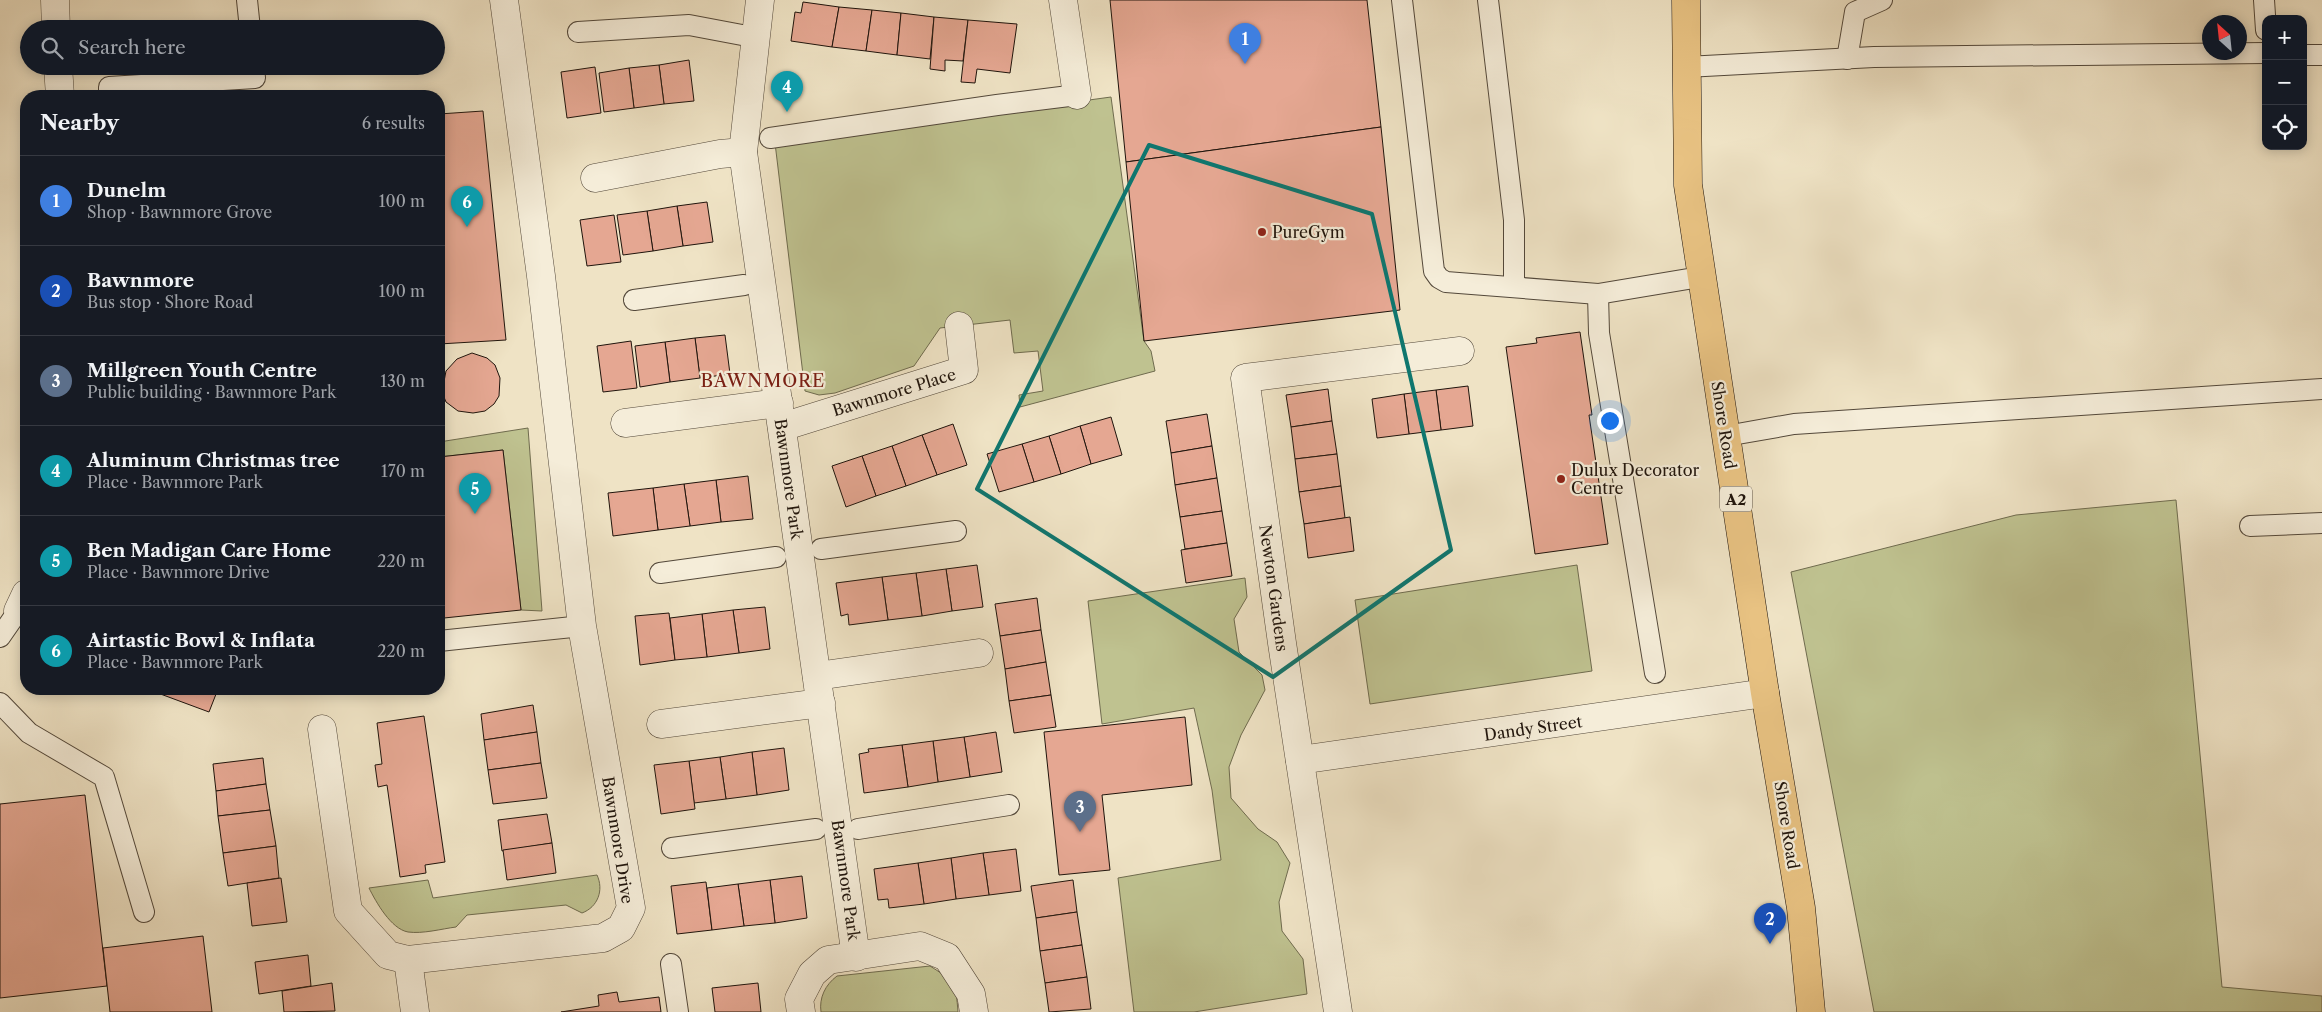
<!DOCTYPE html>
<html lang="en">
<head>
<meta charset="utf-8">
<style>
	:root { --surface:#171b24; --page:#20242c; --text:#f1f3f6; --muted:#9ea1a6; --line:#363941; --accent:#d93025 }
	body { margin:0; font-family:"Libre Caslon Text",serif; background:var(--page); color:var(--text) }
	.controls { position:absolute; right:15px; top:15px; display:grid; overflow:hidden; border-radius:10px; box-shadow:0 2px 12px #0003 }
	.controls button { width:45px; height:45px; display:grid; place-items:center; padding:0; border:0; border-bottom:1px solid var(--line); background:var(--surface); color:var(--text); font:25px sans-serif }
	.compass { position:absolute; left:2202px; top:15px; width:45px; height:45px; border-radius:50%; background:var(--surface); box-shadow:0 2px 12px #0003; rotate:333deg }
	.you { position:absolute; left:1609px; top:420px; width:18px; height:18px; margin:-12px; border:4px solid #fff; border-radius:50%; background:#1a73e8; box-shadow:0 0 0 8px #1a73e833 }
	.badge { display:grid; place-items:center; width:32px; height:32px; border-radius:50%; background:var(--accent); color:#fff; font-size:16px; font-weight:700 }
	.pin { position:absolute; translate:-50% -41px; filter:drop-shadow(0 1px 2px #0008) }
	.pin::after { content:''; position:absolute; top:26px; width:18px; height:15px; background:inherit; clip-path:polygon(0 0,100% 0,50% 100%) }
	.list { margin:0; padding:0; list-style:none }
	h2 { display:flex; justify-content:space-between; align-items:center; height:65px; margin:0; padding:0 20px; font-size:21px }
	h2 small { font-size:16px; font-weight:400; color:var(--muted) }
	.list li { display:grid; grid-template-columns:32px 1fr auto; gap:15px; align-items:center; box-sizing:border-box; height:90px; padding:0 20px; border-top:1px solid var(--line) }
	.list b { display:block; font-size:19px; white-space:nowrap }
	.list p { margin:0; font-size:16px; white-space:nowrap; color:var(--muted) }
	.list em { font-size:16px; font-style:normal; color:var(--muted) }
	.icon { flex:none; width:28px; height:28px; fill:none; stroke:currentColor; stroke-width:2; stroke-linecap:round; stroke-linejoin:round }
	.map { position:relative; flex:none; width:2322px; height:1012px; overflow:hidden }
	.search { position:absolute; background:var(--surface); box-shadow:0 2px 12px #0003; left:20px; top:20px; width:425px; height:55px; display:flex; align-items:center; gap:12px; box-sizing:border-box; padding:0 18px; border-radius:28px; color:var(--muted); font-size:19px }
	.panel { position:absolute; background:var(--surface); box-shadow:0 2px 12px #0003; left:20px; top:90px; width:425px; height:605px; border-radius:20px }
	.map>svg:first-child { display:block }
</style>
</head>
<body>
<div class="map">
<svg width="2322" height="1012" viewBox="0 0 2322 1012">
	<rect width="100%" height="100%" fill="#efe3c5"/>
	<filter id="stains"><feTurbulence type="fractalNoise" baseFrequency=".004" numOctaves="4"/><feColorMatrix values="0 0 0 0 .2 0 0 0 0 .09 0 0 0 0 .02 0 0 0 .5 -.17"/></filter>
	<radialGradient id="worn" r=".72"><stop offset=".6" stop-color="#630" stop-opacity="0"/><stop offset="1" stop-color="#630" stop-opacity=".3"/></radialGradient>
	<!-- green -->
	<g fill="#bfc290" stroke="#6f6b4e">
		<path d="M 1111,97 L 1144,341 L 1151,351 L 1155,371 L 1020,407 L 1019,395 L 1043,391 L 1038,351 L 1014,353 L 1010,320 L 940,328 L 914,366 L 835,393 L 819,395 L 805,391 L 775,143 Z"/>
		<path d="M 528,428 L 542,611 L 521,610 L 503,450 L 439,457 L 439,442 Z"/>
		<path d="M 2176,500 L 2222,987 L 2322,996 L 2322,1012 L 1874,1012 L 1791,572 L 2016,515 Z"/>
		<path d="M 1577,565 L 1592,671 L 1370,704 L 1355,600 Z"/>
		<path d="M 1245,578 L 1247,597 L 1234,619 L 1239,652 L 1262,675 L 1265,690 L 1241,735 L 1229,767 L 1231,798 L 1258,829 L 1277,842 L 1290,863 L 1279,902 L 1282,931 L 1303,959 L 1307,994 L 1194,1012 L 1134,1012 L 1118,878 L 1221,860 L 1212,790 L 1194,708 L 1102,724 L 1088,601 Z"/>
		<path d="M 597,875 C 604,890 598,907 582,913 L 566,905 L 467,915 L 456,927 C 441,929 423,934 408,932 C 391,929 376,902 369,888 L 428,880 L 433,898 Z"/>
		<path d="M 930,966 C 954,981 956,984 958,1012 L 821,1012 C 819,998 825,985 837,976 Z"/>
	</g>
	<!-- building -->
	<g fill="#e5a792" stroke="#1f140c">
		<path d="M 1110,0 L 1367,0 L 1381,127 L 1126,162 Z"/>
		<path d="M 803,2 L 839,7 L 832,47 L 791,41 L 795,12 L 801,13 Z"/>
		<path d="M 839,7 L 872,10 L 866,51 L 832,47 Z"/>
		<path d="M 872,10 L 901,13 L 897,55 L 866,51 Z"/>
		<path d="M 901,13 L 934,17 L 930,59 L 897,55 Z"/>
		<path d="M 934,17 L 968,20 L 963,61 L 945,60 L 945,71 L 930,69 Z"/>
		<path d="M 968,20 L 1017,24 L 1010,73 L 977,69 L 975,83 L 961,82 Z"/>
		<path d="M 689,60 L 694,101 L 664,104 L 659,65 Z"/>
		<path d="M 659,65 L 664,104 L 634,108 L 629,68 Z"/>
		<path d="M 595,67 L 601,113 L 567,118 L 561,72 Z"/>
		<path d="M 629,68 L 634,108 L 604,112 L 599,73 Z"/>
		<path d="M 483,111 L 506,340 L 439,344 L 439,114 Z"/>
		<path d="M 1381,127 L 1400,310 L 1144,341 L 1126,162 Z"/>
		<path d="M 707,202 L 713,242 L 683,246 L 677,206 Z"/>
		<path d="M 677,206 L 683,246 L 653,251 L 647,211 Z"/>
		<path d="M 647,211 L 653,251 L 623,255 L 617,215 Z"/>
		<path d="M 614,215 L 621,262 L 587,266 L 580,220 Z"/>
		<path d="M 1580,332 L 1592,415 L 1589,415 L 1608,544 L 1535,554 L 1506,347 L 1537,343 L 1536,338 Z"/>
		<path d="M 725,335 L 730,374 L 700,378 L 695,338 Z"/>
		<path d="M 695,338 L 700,378 L 670,382 L 665,342 Z"/>
		<path d="M 631,341 L 637,388 L 603,392 L 597,346 Z"/>
		<path d="M 665,342 L 670,382 L 640,387 L 635,346 Z"/>
		<path d="M 472,353 L 487,358 L 495,365 L 500,378 L 499,396 L 494,404 L 485,411 L 473,413 L 458,411 L 446,402 L 442,392 L 446,371 L 457,359 Z"/>
		<path d="M 1468,386 L 1473,426 L 1441,430 L 1436,390 Z"/>
		<path d="M 1328,389 L 1332,421 L 1291,427 L 1286,395 Z"/>
		<path d="M 1436,390 L 1441,430 L 1409,434 L 1404,394 Z"/>
		<path d="M 1404,394 L 1409,434 L 1377,438 L 1372,399 Z"/>
		<path d="M 1207,414 L 1212,446 L 1171,453 L 1166,421 Z"/>
		<path d="M 1111,417 L 1122,455 L 1091,464 L 1080,426 Z"/>
		<path d="M 1332,421 L 1337,454 L 1295,459 L 1291,427 Z"/>
		<path d="M 953,424 L 967,465 L 937,475 L 922,435 Z"/>
		<path d="M 1080,426 L 1091,464 L 1061,474 L 1049,436 Z"/>
		<path d="M 922,435 L 937,475 L 906,486 L 892,446 Z"/>
		<path d="M 1049,436 L 1061,474 L 1034,482 L 1022,444 Z"/>
		<path d="M 1022,444 L 1034,482 L 999,492 L 987,454 Z"/>
		<path d="M 892,446 L 906,486 L 876,496 L 862,456 Z"/>
		<path d="M 1212,446 L 1217,478 L 1175,485 L 1171,453 Z"/>
		<path d="M 503,450 L 521,610 L 444,618 L 439,571 L 439,457 Z"/>
		<path d="M 1337,454 L 1341,486 L 1299,492 L 1295,459 Z"/>
		<path d="M 862,456 L 876,496 L 846,507 L 832,466 Z"/>
		<path d="M 748,476 L 753,519 L 721,522 L 716,480 Z"/>
		<path d="M 1217,478 L 1222,511 L 1180,517 L 1175,485 Z"/>
		<path d="M 716,480 L 721,522 L 690,526 L 684,484 Z"/>
		<path d="M 684,484 L 690,526 L 658,530 L 653,488 Z"/>
		<path d="M 1341,486 L 1345,518 L 1304,524 L 1299,492 Z"/>
		<path d="M 653,488 L 658,530 L 613,536 L 608,493 Z"/>
		<path d="M 1222,511 L 1227,543 L 1185,549 L 1180,517 Z"/>
		<path d="M 1350,517 L 1354,551 L 1308,558 L 1304,524 Z"/>
		<path d="M 1227,543 L 1232,576 L 1186,583 L 1181,550 Z"/>
		<path d="M 977,565 L 983,607 L 952,611 L 946,569 Z"/>
		<path d="M 946,569 L 952,611 L 922,616 L 916,573 Z"/>
		<path d="M 916,573 L 922,616 L 888,620 L 882,577 Z"/>
		<path d="M 882,577 L 888,620 L 849,625 L 848,614 L 841,616 L 836,583 Z"/>
		<path d="M 1037,598 L 1041,630 L 1000,636 L 995,604 Z"/>
		<path d="M 765,607 L 770,649 L 739,653 L 733,610 Z"/>
		<path d="M 733,610 L 739,653 L 707,657 L 702,614 Z"/>
		<path d="M 669,613 L 675,660 L 640,665 L 635,616 Z"/>
		<path d="M 702,614 L 707,657 L 675,660 L 670,618 Z"/>
		<path d="M 1041,630 L 1046,662 L 1005,669 L 1000,636 Z"/>
		<path d="M 1046,662 L 1051,695 L 1009,701 L 1005,669 Z"/>
		<path d="M 147,689 L 218,689 L 209,712 Z"/>
		<path d="M 1051,695 L 1056,727 L 1014,733 L 1009,701 Z"/>
		<path d="M 533,705 L 537,732 L 484,740 L 481,714 Z"/>
		<path d="M 424,716 L 445,862 L 425,865 L 426,873 L 400,877 L 387,785 L 378,787 L 375,765 L 382,764 L 377,723 Z"/>
		<path d="M 1185,717 L 1192,785 L 1102,795 L 1110,870 L 1059,875 L 1044,732 Z"/>
		<path d="M 537,732 L 541,763 L 488,770 L 484,740 Z"/>
		<path d="M 996,732 L 1002,772 L 970,777 L 964,737 Z"/>
		<path d="M 964,737 L 970,777 L 938,782 L 933,741 Z"/>
		<path d="M 933,741 L 938,782 L 908,787 L 902,745 Z"/>
		<path d="M 902,745 L 908,787 L 864,793 L 859,754 L 869,752 L 868,749 Z"/>
		<path d="M 784,748 L 789,790 L 757,795 L 752,752 Z"/>
		<path d="M 752,752 L 757,795 L 726,799 L 720,757 Z"/>
		<path d="M 720,757 L 726,799 L 694,803 L 689,761 Z"/>
		<path d="M 263,758 L 266,784 L 216,791 L 213,764 Z"/>
		<path d="M 689,761 L 695,809 L 661,814 L 654,765 Z"/>
		<path d="M 541,763 L 547,798 L 493,804 L 488,770 Z"/>
		<path d="M 266,784 L 270,810 L 218,816 L 216,791 Z"/>
		<path d="M 85,795 L 107,986 L 0,998 L 0,804 Z"/>
		<path d="M 270,810 L 276,846 L 223,853 L 218,816 Z"/>
		<path d="M 547,814 L 552,843 L 502,851 L 498,820 Z"/>
		<path d="M 552,843 L 556,873 L 507,880 L 503,850 Z"/>
		<path d="M 276,846 L 279,878 L 228,886 L 223,853 Z"/>
		<path d="M 1016,849 L 1021,891 L 989,895 L 983,853 Z"/>
		<path d="M 983,853 L 989,895 L 956,899 L 951,858 Z"/>
		<path d="M 951,858 L 956,899 L 924,904 L 918,863 Z"/>
		<path d="M 918,863 L 924,904 L 889,908 L 888,899 L 878,900 L 874,869 Z"/>
		<path d="M 802,876 L 807,918 L 775,923 L 770,880 Z"/>
		<path d="M 281,878 L 287,922 L 252,926 L 247,883 Z"/>
		<path d="M 770,880 L 775,923 L 744,926 L 738,884 Z"/>
		<path d="M 1073,880 L 1077,912 L 1036,918 L 1031,886 Z"/>
		<path d="M 706,882 L 712,930 L 677,934 L 671,886 Z"/>
		<path d="M 738,884 L 744,926 L 712,930 L 707,888 Z"/>
		<path d="M 1077,912 L 1082,945 L 1040,951 L 1036,918 Z"/>
		<path d="M 203,936 L 212,1012 L 110,1012 L 103,948 Z"/>
		<path d="M 1082,945 L 1087,977 L 1045,983 L 1040,951 Z"/>
		<path d="M 308,955 L 311,986 L 259,994 L 255,962 Z"/>
		<path d="M 1087,977 L 1091,1009 L 1049,1012 L 1045,983 Z"/>
		<path d="M 332,983 L 335,1011 L 284,1012 L 282,991 Z"/>
		<path d="M 758,983 L 761,1012 L 715,1012 L 712,988 Z"/>
		<path d="M 617,992 L 619,1002 L 659,997 L 661,1012 L 561,1012 L 599,1006 L 598,995 Z"/>
	</g>
	<g fill="none" stroke-linecap="round" stroke-linejoin="round">
		<!-- service casing -->
		<g stroke="#53483a" stroke-width="22">
			<g id="service">
				<path d="M 247,0 L 250,29"/>
				<path d="M 1402,0 L 1434,271 L 1439,278 L 1446,282 L 1598,294 L 1700,277"/>
				<path d="M 1488,0 L 1514,220 L 1514,286"/>
				<path d="M 2264,0 L 2266,30"/>
				<path d="M 578,32 L 689,25 L 742,35"/>
				<path d="M 2303,55 L 2322,55"/>
				<path d="M 1847,59 L 1855,12 L 1882,0"/>
				<path d="M 1686,67 L 1874,57 L 2266,53"/>
				<path d="M 109,96 L 109,87 L 255,78 L 254,66"/>
				<path d="M 770,138 L 997,105 L 1077,95"/>
				<path d="M 1598,294 L 1599,333 L 1655,673"/>
				<path d="M 634,300 L 744,285"/>
				<path d="M 1726,436 L 1794,424 L 2322,389"/>
				<path d="M 2250,526 L 2322,523"/>
				<path d="M 821,549 L 956,531"/>
				<path d="M 660,573 L 776,557"/>
				<path d="M 0,637 L 18,611"/>
				<path d="M 439,641 L 582,626"/>
				<path d="M 0,703 L 29,733 L 104,777 L 144,912"/>
				<path d="M 858,829 L 1009,805"/>
				<path d="M 672,848 L 816,829"/>
				<path d="M 671,964 L 678,1012"/>
			</g>
		</g>
		<!-- minor casing -->
		<g stroke="#53483a" stroke-width="29">
			<g id="minor">
				<path d="M 55,0 L 56,29"/>
				<path d="M 760,0 L 743,152 L 856,957"/>
				<path d="M 1063,0 L 1077,95"/>
				<path d="M 58,66 L 60,96"/>
				<path d="M 595,178 L 720,154 L 743,152"/>
				<path d="M 625,423 L 779,403"/>
				<path d="M 782,427 L 964,370 L 959,326"/>
				<path d="M 18,611 L 26,594"/>
				<path d="M 817,676 L 979,653"/>
				<path d="M 661,724 L 821,703"/>
				<path d="M 322,729 L 348,911 L 388,955 L 408,960 L 603,938 L 621,928 L 631,908 L 582,626 L 541,276 L 504,0"/>
				<path d="M 1300,760 L 1765,693"/>
				<path d="M 408,960 L 415,1012"/>
				<path d="M 801,1012 L 799,999 L 812,974 L 828,960 L 920,946 L 947,957 L 971,994 L 974,1012"/>
				<path d="M 1338,1012 L 1282,643 L 1245,378 L 1460,351"/>
			</g>
		</g>
		<!-- primary casing -->
		<g stroke="#1f140c" stroke-width="29">
			<path id="primary" d="M 1686,0 L 1688,185 L 1765,693 L 1801,908 L 1811,1012"/>
		</g>
		<!-- service -->
		<use href="#service" stroke="#f5edd9" stroke-width="20"/>
		<!-- minor -->
		<use href="#minor" stroke="#f5edd9" stroke-width="28"/>
		<!-- primary -->
		<use href="#primary" stroke="#e8c282" stroke-width="28"/>
	</g>
	<!-- marked area -->
	<path fill="none" stroke="#0f766e" stroke-width="4" stroke-linejoin="round" d="M 1149,145 L 1372,214 L 1451,550 L 1273,677 L 977,489 Z"/>
	<!-- markers -->
	<g fill="#8f2418" stroke="#f5edd9" stroke-width="2">
		<circle cx="1262" cy="232" r="5"/>
		<circle cx="1561" cy="479" r="5"/>
	</g>
	<g text-anchor="middle" dominant-baseline="central" stroke-width="4.5" stroke-linejoin="round" paint-order="stroke">
		<!-- shield labels -->
		<rect fill="#f5edd9" stroke="#5f554a" stroke-width="1" x="1720" y="486.5" width="32" height="25" rx="4"/>
		<g font-size="15" font-weight="bold" fill="#1f140c">
			<text x="1736" y="499">A2</text>
		</g>
		<!-- poi labels -->
		<g font-size="16" fill="#1f140c" stroke="#f5edd9" text-anchor="start">
			<text x="1272" y="232">PureGym</text>
			<text x="1571" y="470">Dulux Decorator<tspan x="1571" dy="18">Centre</tspan></text>
		</g>
		<!-- street labels -->
		<g font-size="16" fill="#1f140c" stroke="#f5edd9">
			<text transform="translate(894 392) rotate(-17)">Bawnmore Place</text>
			<text transform="translate(1724 425) rotate(81)">Shore Road</text>
			<text transform="translate(789 479) rotate(82)">Bawnmore Park</text>
			<text transform="translate(1274 588) rotate(82)">Newton Gardens</text>
			<text transform="translate(1533 728) rotate(-8)">Dandy Street</text>
			<text transform="translate(1787 825) rotate(81)">Shore Road</text>
			<text transform="translate(618 840) rotate(81)">Bawnmore Drive</text>
			<text transform="translate(846 880) rotate(82)">Bawnmore Park</text>
		</g>
		<!-- neighbourhood labels -->
		<g font-size="18" letter-spacing="1" fill="#7a1f14" stroke="#f5edd9">
			<text x="763" y="381">BAWNMORE</text>
		</g>
	</g>
	<rect width="100%" height="100%" filter="url(#stains)"/>
	<rect width="100%" height="100%" fill="url(#worn)"/>
</svg>
<div class="controls">
<button>+</button>
<button>−</button>
<button><svg class="icon" aria-label="locate" viewBox="0 0 24 24"><circle cx="12" cy="12" r="6"/><path d="M12 2v4M12 18v4M2 12h4M18 12h4"/></svg></button>
</div>
<svg class="compass" viewBox="-18 -18 36 36"><path d="M0-13l5 13h-10z" fill="#e53935"/><path d="M0 13l5-13h-10z" fill="#9ea1a6"/></svg>
<div class="you"></div>
<div class="pin badge" style="left:1245px;top:64px;background:#3f7fe0">1</div>
<div class="pin badge" style="left:1770px;top:944px;background:#1a4fb4">2</div>
<div class="pin badge" style="left:1080px;top:832px;background:#5c6f8a">3</div>
<div class="pin badge" style="left:787px;top:112px;background:#0f9aa8">4</div>
<div class="pin badge" style="left:475px;top:514px;background:#0f9aa8">5</div>
<div class="pin badge" style="left:467px;top:227px;background:#0f9aa8">6</div>
<div class="search"><svg class="icon" aria-label="search" viewBox="0 0 24 24"><circle cx="10" cy="10" r="6"/><path d="M15 15l6 6"/></svg>Search here</div>
<section class="panel">
<h2>Nearby<small>6 results</small></h2>
<ul class="list">
<li><span class="badge" style="background:#3f7fe0">1</span><div><b>Dunelm</b><p>Shop · Bawnmore Grove</p></div><em>100 m</em></li>
<li><span class="badge" style="background:#1a4fb4">2</span><div><b>Bawnmore</b><p>Bus stop · Shore Road</p></div><em>100 m</em></li>
<li><span class="badge" style="background:#5c6f8a">3</span><div><b>Millgreen Youth Centre</b><p>Public building · Bawnmore Park</p></div><em>130 m</em></li>
<li><span class="badge" style="background:#0f9aa8">4</span><div><b>Aluminum Christmas tree</b><p>Place · Bawnmore Park</p></div><em>170 m</em></li>
<li><span class="badge" style="background:#0f9aa8">5</span><div><b>Ben Madigan Care Home</b><p>Place · Bawnmore Drive</p></div><em>220 m</em></li>
<li><span class="badge" style="background:#0f9aa8">6</span><div><b>Airtastic Bowl &amp; Inflata</b><p>Place · Bawnmore Park</p></div><em>220 m</em></li>
</ul>
</section>
</div>
</body>
</html>
